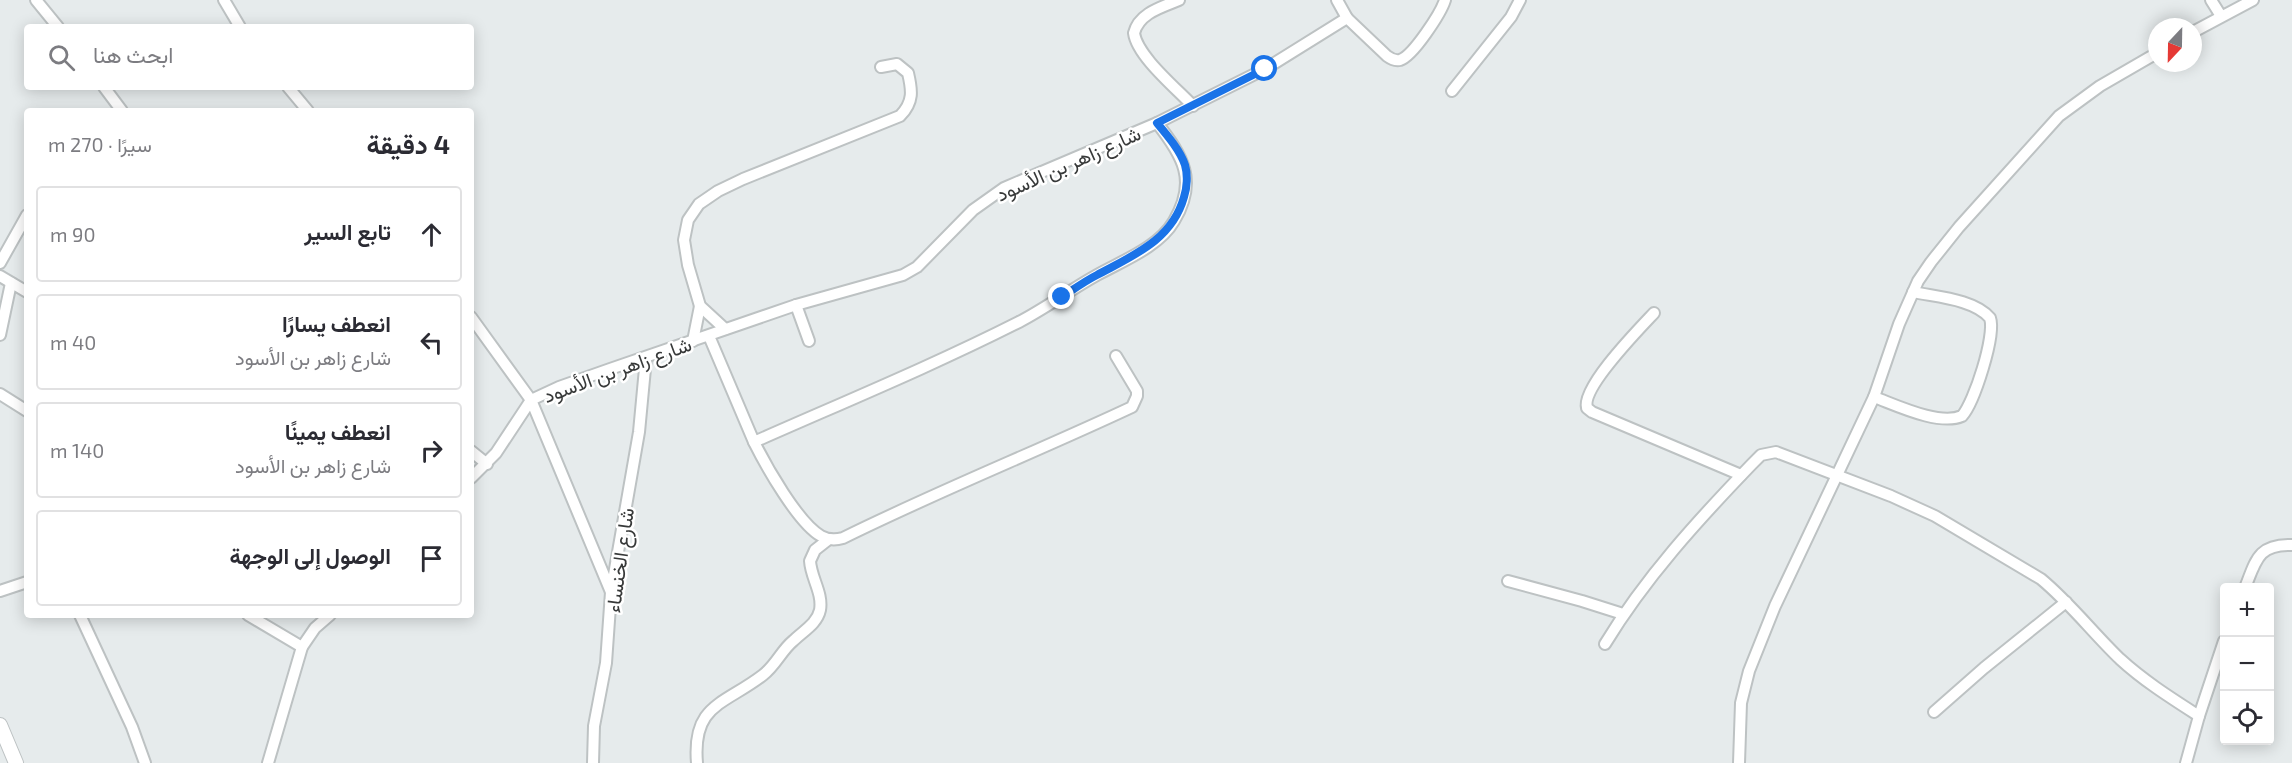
<!DOCTYPE html>
<html lang="ar">
<head>
<meta charset="utf-8">
<style>
	:root { --surface:#fff; --page:#f7f7f7; --text:#2b2b33; --muted:#7c7c81; --line:#e1e1e2 }
	body { margin:0; font-family:"Exo 2",Vazirmatn,sans-serif; background:var(--page); color:var(--text); direction:rtl }
	.controls { position:absolute; right:18px; bottom:18px; display:grid; overflow:hidden; border-radius:6px; box-shadow:0 3px 15px #0003 }
	.controls button { width:54px; height:54px; display:grid; place-items:center; padding:0; border:0; border-bottom:2px solid var(--line); background:var(--surface); color:var(--text); font:30px sans-serif }
	.compass { position:absolute; left:2148px; top:18px; width:54px; height:54px; border-radius:50%; background:var(--surface); box-shadow:0 3px 15px #0003; rotate:202deg }
	.stop { position:absolute; width:18px; height:18px; margin:-14px; border:4px solid #1a73e8; border-radius:50%; background:#fff }
	.stop.end { background:#1a73e8; border-color:#fff; box-shadow:0 2px 6px #0008 }
	.list { margin:0; padding:0; list-style:none }
	h2 { display:flex; justify-content:space-between; align-items:center; height:78px; margin:0; padding:0 24px; font-size:26px }
	h2 small { font-size:20px; font-weight:400; color:var(--muted) }
	.list li { display:grid; grid-template-columns:39px 1fr auto; gap:18px; align-items:center; box-sizing:border-box; height:96px; margin:0 12px 12px; padding:0 12px; border:2px solid var(--line); border-radius:6px }
	.list b { display:block; font-size:22px; white-space:nowrap }
	.list p { margin:0; font-size:20px; white-space:nowrap; color:var(--muted) }
	.list em { font-size:20px; font-style:normal; color:var(--muted) }
	.icon { flex:none; width:33px; height:33px; fill:none; stroke:currentColor; stroke-width:2; stroke-linecap:round; stroke-linejoin:round }
	.map { position:relative; flex:none; width:2292px; height:763px; overflow:hidden; direction:ltr }
	.search { position:absolute; background:var(--surface); box-shadow:0 3px 15px #0003; left:24px; top:24px; width:450px; height:66px; display:flex; align-items:center; gap:15px; box-sizing:border-box; padding:0 21px; border-radius:6px; color:var(--muted); font-size:22px }
	.panel { position:absolute; background:var(--surface); box-shadow:0 3px 15px #0003; left:24px; top:108px; width:450px; height:510px; border-radius:6px; direction:rtl }
	.map>svg:first-child { display:block }
</style>
</head>
<body>
<div class="map">
<svg width="2292" height="763" viewBox="0 0 2292 763">
	<rect width="100%" height="100%" fill="#e6ebec"/>
	<g fill="none" stroke-linecap="round" stroke-linejoin="round">
		<!-- minor casing -->
		<g stroke="#bdc2c3" stroke-width="14">
			<g id="minor">
				<path d="M 36,0 L 58,27"/>
				<path d="M 224,0 L 240,27"/>
				<path d="M 1179,0 C 1162,7 1139,13 1134,33 C 1137,56 1176,88 1193,106"/>
				<path d="M 1337,0 L 1347,18"/>
				<path d="M 2211,0 L 2221,16"/>
				<path d="M 2193,32 L 2253,0"/>
				<path d="M 104,87 L 122,111"/>
				<path d="M 288,87 L 308,111"/>
				<path d="M 1452,91 L 1511,17 L 1520,0"/>
				<path d="M 1157,123 L 1265,69 L 1347,18 L 1387,56 C 1391,59 1395,61 1400,60 C 1413,56 1441,13 1445,0"/>
				<path d="M 0,263 L 27,215"/>
				<path d="M 0,276 L 27,292"/>
				<path d="M 796,305 L 809,341"/>
				<path d="M 1654,313 C 1639,329 1581,388 1587,408 L 1592,412 L 1741,475"/>
				<path d="M 471,317 L 531,400 L 611,592"/>
				<path d="M 725,329 L 700,306 L 688,265 L 684,240 L 688,220 L 699,204 L 718,191 L 743,179 L 900,116 C 914,102 912,90 908,73 L 897,64 L 881,67"/>
				<path d="M 0,335 L 11,283"/>
				<path d="M 693,341 L 700,306"/>
				<path d="M 0,394 L 27,411"/>
				<path d="M 1874,397 C 1896,405 1939,426 1962,416 C 1974,403 1996,335 1990,318 C 1974,299 1936,297 1913,292"/>
				<path d="M 754,442 C 766,466 798,523 821,536 C 828,540 836,540 843,538 C 938,491 1036,452 1132,407 L 1137,396 L 1137,391 L 1116,356"/>
				<path d="M 471,451 L 487,464"/>
				<path d="M 471,478 L 496,453 L 531,400 L 559,387 L 610,369 L 796,305 L 903,275 L 917,267 L 973,210 L 1004,188 L 1157,123 C 1183,156 1198,181 1174,221 C 1159,247 1122,261 1097,275 C 1070,290 1046,308 1019,322 C 932,366 842,403 754,442 L 709,336"/>
				<path d="M 1508,581 L 1582,601 L 1623,614"/>
				<path d="M 2245,588 C 2256,560 2258,544 2292,545"/>
				<path d="M 0,591 L 27,582"/>
				<path d="M 80,615 L 132,727 L 145,763"/>
				<path d="M 248,615 L 302,647"/>
				<path d="M 1605,644 C 1645,578 1698,520 1752,464 L 1761,455 L 1776,452 L 1891,496 L 1935,516 L 2041,579 C 2070,603 2093,633 2120,659 C 2144,681 2171,698 2199,716"/>
				<path d="M 1934,712 L 1984,668 L 2066,602"/>
				<path d="M 268,763 L 302,647 L 315,628 L 330,615"/>
				<path d="M 593,763 L 594,726 L 606,663 L 611,592 L 639,432 L 646,358"/>
				<path d="M 697,763 C 692,704 724,705 763,675 C 776,665 781,651 793,641 C 803,631 817,624 820,610 C 823,593 811,578 810,561 L 815,550 L 829,539"/>
				<path d="M 1739,763 L 1741,703 L 1749,671 L 1775,606 L 1874,397 L 1899,324 L 1918,281 L 1931,262 L 1959,227 L 2059,116 L 2100,86 L 2157,53"/>
				<path d="M 2186,763 L 2199,716 L 2224,641"/>
			</g>
		</g>
		<!-- tertiary casing -->
		<g stroke="#bdc2c3" stroke-width="16">
			<path id="tertiary" d="M 0,725 L 16,763"/>
		</g>
		<!-- minor -->
		<use href="#minor" stroke="#fff" stroke-width="10"/>
		<!-- tertiary -->
		<use href="#tertiary" stroke="#fff" stroke-width="14"/>
	</g>
	<g fill="none" stroke-linecap="round" stroke-linejoin="round">
		<!-- route -->
		<path stroke="#1a73e8" stroke-width="8" d="M 1062,297 C 1074,289 1085,281 1097,275 C 1134,255 1172,240 1184,197 C 1187,188 1188,175 1185,165 C 1180,150 1167,135 1157,123 L 1265,69"/>
	</g>
	<g text-anchor="middle" dominant-baseline="central" stroke-width="5" stroke-linejoin="round" paint-order="stroke">
		<!-- street labels -->
		<g font-size="20" fill="#373939" stroke="#fff">
			<text transform="translate(1068 163) rotate(-24)">شارع زاهر بن الأسود</text>
			<text transform="translate(617 369) rotate(-20)">شارع زاهر بن الأسود</text>
			<text transform="translate(619 560) rotate(-82)">شارع الخنساء</text>
		</g>
	</g>
</svg>
<div class="controls">
<button>+</button>
<button>−</button>
<button><svg class="icon" aria-label="locate" viewBox="0 0 24 24"><circle cx="12" cy="12" r="6"/><path d="M12 2v4M12 18v4M2 12h4M18 12h4"/></svg></button>
</div>
<svg class="compass" viewBox="-18 -18 36 36"><path d="M0-13l5 13h-10z" fill="#e53935"/><path d="M0 13l5-13h-10z" fill="#7c7c81"/></svg>
<div class="stop" style="left:1265px;top:69px"></div>
<div class="stop end" style="left:1062px;top:297px"></div>
<div class="search"><svg class="icon" aria-label="search" viewBox="0 0 24 24"><circle cx="10" cy="10" r="6"/><path d="M15 15l6 6"/></svg>ابحث هنا</div>
<section class="panel">
<h2>4 دقيقة<small>سيرًا · 270 m</small></h2>
<ul class="list">
<li><svg class="icon" aria-label="ahead" viewBox="0 0 24 24"><path d="M12 20V5M6 11l6-6 6 6"/></svg><div><b>تابع السير</b></div><em>90 m</em></li>
<li><svg class="icon" aria-label="left" viewBox="0 0 24 24"><path d="M17 20v-9H6M10 6l-5 5 5 5"/></svg><div><b>انعطف يسارًا</b><p>شارع زاهر بن الأسود</p></div><em>40 m</em></li>
<li><svg class="icon" aria-label="right" viewBox="0 0 24 24"><path d="M7 20v-9h11M14 6l5 5-5 5"/></svg><div><b>انعطف يمينًا</b><p>شارع زاهر بن الأسود</p></div><em>140 m</em></li>
<li><svg class="icon" aria-label="arrive" viewBox="0 0 24 24"><path d="M6 21V4h12l-3 4 3 4H6"/></svg><div><b>الوصول إلى الوجهة</b></div></li>
</ul>
</section>
</div>
</body>
</html>
